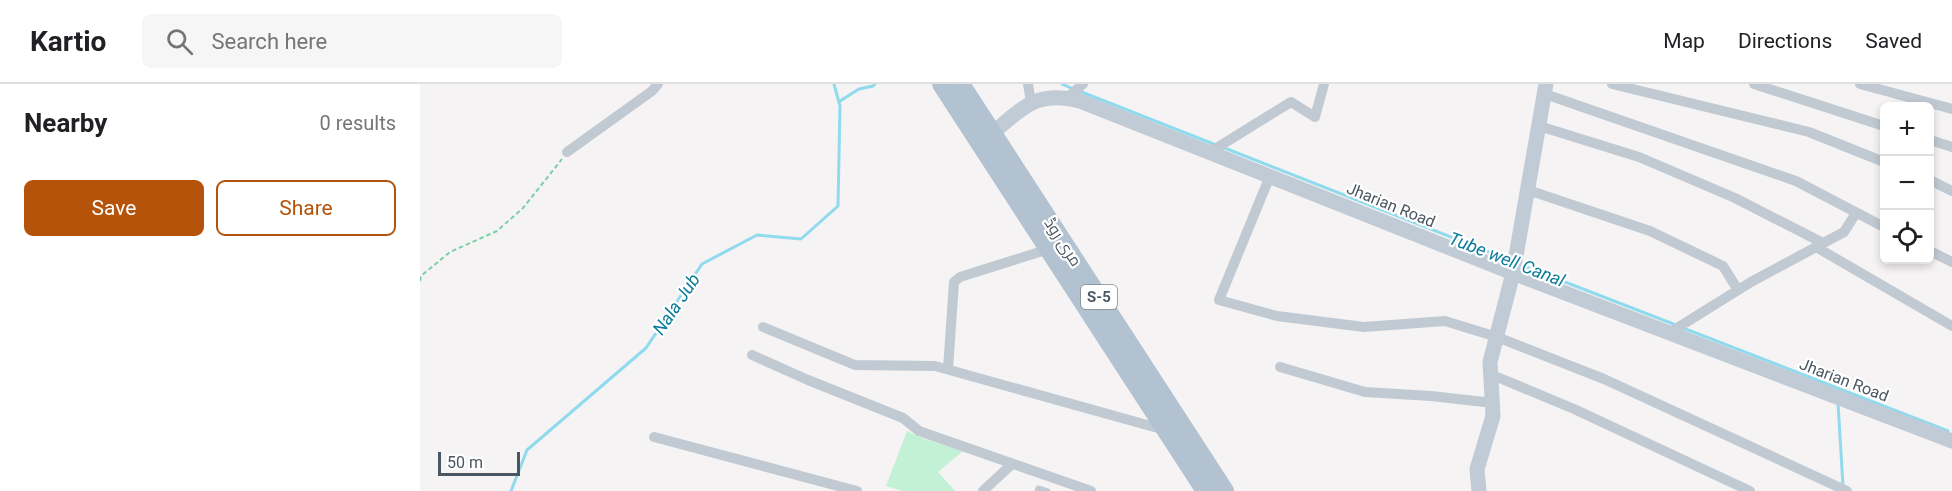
<!DOCTYPE html>
<html lang="en">
<head>
<meta charset="utf-8">
<style>
	:root { --surface:#fff; --page:#f6f6f6; --text:#202124; --muted:#757577; --line:#e0e0e0; --accent:#b45309 }
	body { margin:0; font-family:Roboto,Cairo,sans-serif; background:var(--page); color:var(--text) }
	.controls { position:absolute; right:18px; top:18px; display:grid; overflow:hidden; border-radius:9px; box-shadow:0 3px 9px #0003 }
	.controls button { width:54px; height:54px; display:grid; place-items:center; padding:0; border:0; border-bottom:2px solid var(--line); background:var(--surface); color:var(--text); font:30px sans-serif }
	.scale { position:absolute; left:18px; bottom:15px; width:82px; box-sizing:border-box; padding-left:6px; border:3px solid #4a5661; border-top:0; font-size:16px; line-height:21px; white-space:nowrap; color:#4a5661; -webkit-text-stroke:4px #fff; paint-order:stroke }
	.list { margin:0; padding:0; list-style:none }
	h2 { display:flex; justify-content:space-between; align-items:center; height:78px; margin:0; padding:0 24px; font-size:26px }
	h2 small { font-size:20px; font-weight:400; color:var(--muted) }
	.actions { display:flex; gap:12px; padding:18px 24px }
	.actions a { flex:1; padding:14px 0; border:2px solid var(--accent); border-radius:9px; text-align:center; font-size:21px; color:var(--accent) }
	.actions .main { background:var(--accent); color:#fff }
	.icon { flex:none; width:33px; height:33px; fill:none; stroke:currentColor; stroke-width:2; stroke-linecap:round; stroke-linejoin:round }
	.map { position:relative; flex:none; width:1532px; height:407px; overflow:hidden }
	header { display:flex; align-items:center; gap:36px; box-sizing:border-box; height:84px; padding:0 30px; background:var(--surface); border-bottom:2px solid var(--line) }
	header strong { font-size:28px }
	nav { display:flex; gap:33px; margin-inline-start:auto; font-size:21px }
	.search { width:420px; height:54px; background:var(--page); display:flex; align-items:center; gap:15px; box-sizing:border-box; padding:0 21px; border-radius:9px; color:var(--muted); font-size:22px }
	main { display:flex }
	aside { flex:1; background:var(--surface) }
	.map>svg:first-child { display:block }
</style>
</head>
<body>
<header>
<strong>Kartio</strong>
<div class="search"><svg class="icon" aria-label="search" viewBox="0 0 24 24"><circle cx="10" cy="10" r="6"/><path d="M15 15l6 6"/></svg>Search here</div>
<nav><a>Map</a><a>Directions</a><a>Saved</a></nav>
</header>
<main>
<aside>
<h2>Nearby<small>0 results</small></h2>
<ul class="list">
</ul>
<div class="actions"><a class="main">Save</a><a>Share</a></div>
</aside>
<div class="map">
<svg width="1532" height="407" viewBox="0 0 1532 407">
	<rect width="100%" height="100%" fill="#f5f3f3"/>
	<!-- green -->
	<path fill="#c3f1d5" d="M 487,347 L 504,355 L 543,367 L 518,388 L 535,407 L 483,407 L 466,402 Z"/>
	<g fill="none" stroke-linecap="round" stroke-linejoin="round">
		<!-- stream -->
		<g stroke="#90daee" stroke-width="3">
			<path d="M 642,0 L 653,5"/>
			<path d="M 659,7 L 796,61"/>
			<path d="M 420,17 L 439,5 L 453,2 L 455,0"/>
			<path d="M 802,63 L 1092,177"/>
			<path d="M 1101,181 L 1256,241"/>
			<path d="M 1263,244 L 1528,347"/>
			<path d="M 1418,319 L 1423,402"/>
			<path d="M 91,407 L 107,366 L 226,264 L 282,180 L 337,151 L 381,155 L 418,122 L 420,22 L 414,0"/>
		</g>
		<!-- path -->
		<path stroke="#7ad0a6" stroke-width="2" stroke-dasharray="4.5 3" stroke-linecap="butt" d="M 0,197 L 1,192 L 30,168 L 77,147 L 103,124 L 142,75"/>
		<!-- lane -->
		<path stroke="#c1cad2" stroke-width="5" d="M 617,407 L 618,404 L 628,407"/>
		<!-- street -->
		<g stroke="#c1cad2" stroke-width="10">
			<path d="M 608,0 L 611,18"/>
			<path d="M 1192,0 L 1389,48 L 1464,78"/>
			<path d="M 1334,0 L 1464,42"/>
			<path d="M 1440,0 L 1532,25"/>
			<path d="M 1125,10 L 1376,97 L 1464,143"/>
			<path d="M 647,14 L 663,0"/>
			<path d="M 1119,42 L 1219,73 L 1315,114 L 1403,159"/>
			<path d="M 1510,56 L 1532,63"/>
			<path d="M 147,68 L 232,7 L 238,0"/>
			<path d="M 790,68 L 871,18 L 895,33 L 904,0"/>
			<path d="M 850,92 L 799,216 L 857,232 L 944,243 L 1025,237 L 1077,253 L 1184,295 L 1427,407"/>
			<path d="M 1510,96 L 1532,107"/>
			<path d="M 1108,106 L 1230,147 L 1303,182 L 1318,206"/>
			<path d="M 1396,163 L 1532,242"/>
			<path d="M 1510,167 L 1532,178"/>
			<path d="M 343,243 L 435,281 L 515,282 L 745,346"/>
			<path d="M 1249,249 L 1331,198 L 1424,148 L 1436,129"/>
			<path d="M 332,271 L 388,296 L 483,334 L 499,347 L 671,407"/>
			<path d="M 860,283 L 945,308 L 1011,312 L 1073,319"/>
			<path d="M 528,285 L 534,198 L 540,193 L 629,165"/>
			<path d="M 1070,290 L 1154,325 L 1330,407"/>
			<path d="M 234,353 L 437,407"/>
			<path d="M 563,407 L 592,380"/>
		</g>
		<!-- secondary -->
		<g stroke="#c1cbd6" stroke-width="15">
			<path d="M 572,49 C 605,23 616,6 660,17 L 1093,189 L 1532,357"/>
			<path d="M 1059,407 L 1057,385 L 1073,332 L 1070,278 L 1093,189 L 1126,0"/>
		</g>
		<!-- primary -->
		<g stroke="#b3c2d1" stroke-width="18">
			<path d="M 521,0 L 785,407"/>
			<path d="M 541,0 L 805,407"/>
		</g>
	</g>
	<g text-anchor="middle" dominant-baseline="central" stroke-width="4.5" stroke-linejoin="round" paint-order="stroke">
		<!-- shield labels -->
		<rect fill="#fff" stroke="#808990" stroke-width="1.5" x="661" y="201" width="36" height="24" rx="4.5"/>
		<g font-size="15" font-weight="bold" fill="#4a5661">
			<text x="679" y="213">S-5</text>
		</g>
		<!-- street labels -->
		<g font-size="16" fill="#4a5661" stroke="#fff">
			<text transform="translate(971 121) rotate(22)">Jharian Road</text>
			<text transform="translate(643 158) rotate(57)">مری روڈ</text>
			<text transform="translate(1424 296) rotate(21)">Jharian Road</text>
		</g>
		<!-- water labels -->
		<g font-size="18" font-style="italic" fill="#0c7c9b" stroke="#fff">
			<text transform="translate(1087 175) rotate(21)">Tube well Canal</text>
			<text transform="translate(256 220) rotate(-56)">Nala Jub</text>
		</g>
	</g>
</svg>
<div class="controls">
<button>+</button>
<button>−</button>
<button><svg class="icon" aria-label="locate" viewBox="0 0 24 24"><circle cx="12" cy="12" r="6"/><path d="M12 2v4M12 18v4M2 12h4M18 12h4"/></svg></button>
</div>
<div class="scale">50 m</div>
</div>
</main>
</body>
</html>
